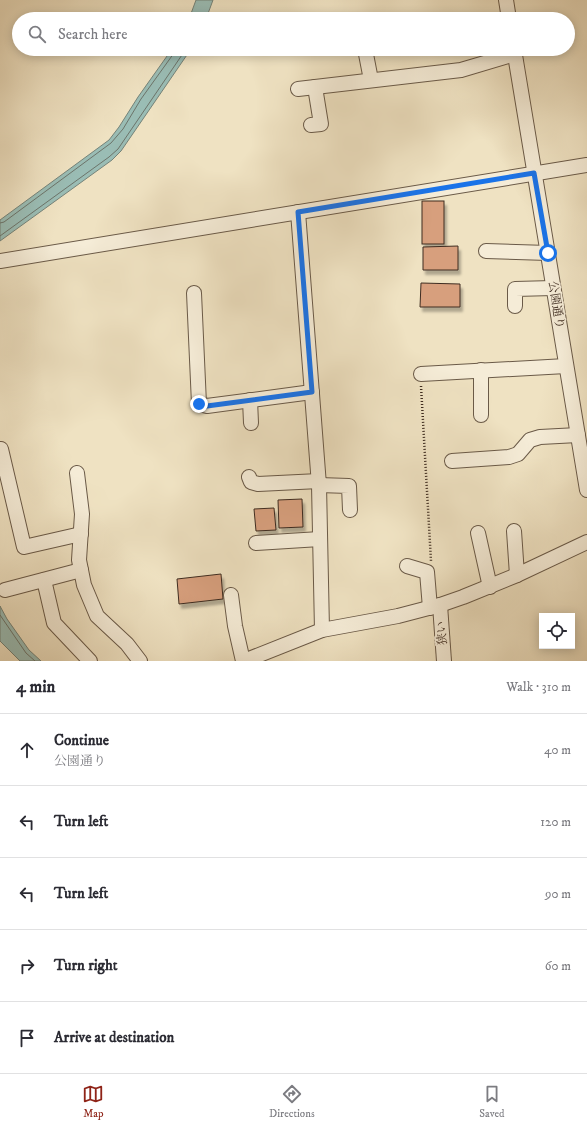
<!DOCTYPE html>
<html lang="en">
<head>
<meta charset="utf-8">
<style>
	:root { --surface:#fff; --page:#f7f7f7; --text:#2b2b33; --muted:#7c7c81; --line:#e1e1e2; --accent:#8f2418 }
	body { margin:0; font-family:"IM FELL DW Pica","Noto Serif JP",serif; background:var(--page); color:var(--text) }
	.controls { position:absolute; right:12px; bottom:12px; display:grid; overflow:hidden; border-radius:0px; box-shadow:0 2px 10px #0003 }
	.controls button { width:36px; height:36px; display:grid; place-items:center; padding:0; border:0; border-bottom:1px solid var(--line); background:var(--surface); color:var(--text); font:20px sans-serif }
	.stop { position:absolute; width:12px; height:12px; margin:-9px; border:3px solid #1a73e8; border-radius:50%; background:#fff }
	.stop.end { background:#1a73e8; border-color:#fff; box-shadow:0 1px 4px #0008 }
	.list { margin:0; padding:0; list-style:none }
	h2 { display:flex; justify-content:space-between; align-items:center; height:52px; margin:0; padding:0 16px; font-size:17px }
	h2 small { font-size:13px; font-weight:400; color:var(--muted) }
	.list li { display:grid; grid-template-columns:26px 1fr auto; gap:12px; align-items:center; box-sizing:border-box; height:72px; padding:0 16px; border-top:1px solid var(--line) }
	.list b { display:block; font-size:15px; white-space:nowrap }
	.list p { margin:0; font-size:13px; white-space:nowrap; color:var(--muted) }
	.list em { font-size:13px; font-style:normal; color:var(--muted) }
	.icon { flex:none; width:22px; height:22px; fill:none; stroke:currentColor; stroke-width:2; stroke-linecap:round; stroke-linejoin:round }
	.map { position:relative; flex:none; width:587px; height:661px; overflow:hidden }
	.search { position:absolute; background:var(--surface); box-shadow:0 2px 10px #0003; left:12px; right:12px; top:12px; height:44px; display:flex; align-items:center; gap:10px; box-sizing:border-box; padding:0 14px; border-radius:22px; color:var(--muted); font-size:15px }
	.sheet { height:412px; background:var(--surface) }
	nav { display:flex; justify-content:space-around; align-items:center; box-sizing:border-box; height:56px; border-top:1px solid var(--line); background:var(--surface); font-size:11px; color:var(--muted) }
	nav a { display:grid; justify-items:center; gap:2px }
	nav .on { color:var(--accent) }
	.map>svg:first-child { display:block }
</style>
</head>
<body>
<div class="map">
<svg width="587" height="661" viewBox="0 0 587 661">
	<defs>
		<filter id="shadow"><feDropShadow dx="2.5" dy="4.5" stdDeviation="1" flood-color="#0004"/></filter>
	</defs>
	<rect width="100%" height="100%" fill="#efe2c2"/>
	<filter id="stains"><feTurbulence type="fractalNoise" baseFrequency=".005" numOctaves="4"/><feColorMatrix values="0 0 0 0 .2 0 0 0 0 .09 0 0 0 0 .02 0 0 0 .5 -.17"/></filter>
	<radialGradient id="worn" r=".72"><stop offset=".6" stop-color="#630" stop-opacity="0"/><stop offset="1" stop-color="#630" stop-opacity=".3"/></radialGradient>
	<!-- water -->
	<g fill="#9abdb5" stroke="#758379">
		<path d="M 196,0 L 213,0 L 206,19 L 189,19 Z"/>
		<path d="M 172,49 L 191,49 L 121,151 L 112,160 L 0,241 L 0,220 L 109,140 L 119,127 L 138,97 Z"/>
		<path d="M 0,606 L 7,619 L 29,650 L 41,661 L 20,661 L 0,641 Z"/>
	</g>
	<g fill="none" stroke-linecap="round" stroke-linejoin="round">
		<!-- shore -->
		<g stroke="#6c746a" stroke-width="1">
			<path d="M 0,223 L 4,222 L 111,143 L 123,129 L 141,99 L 174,53 L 175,49"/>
			<path d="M 0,236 L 109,157 L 118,149 L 186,49"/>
			<path d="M 0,615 L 26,653 L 35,661"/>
		</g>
	</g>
	<!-- building -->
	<g fill="#d79f7d" stroke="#3e2c20" filter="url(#shadow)">
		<rect x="422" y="201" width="22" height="43"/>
		<path d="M 458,246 L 458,270 L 423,270 L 423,247 Z"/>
		<path d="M 421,283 L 460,284 L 460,307 L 420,307 Z"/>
		<path d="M 302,499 L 303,527 L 279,528 L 278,500 Z"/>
		<path d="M 274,508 L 276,530 L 256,531 L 254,509 Z"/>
		<path d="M 221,574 L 223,599 L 179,604 L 177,579 Z"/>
	</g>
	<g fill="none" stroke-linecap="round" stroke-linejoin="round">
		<!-- minor casing -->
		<g stroke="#6a5a48" stroke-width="16">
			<g id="minor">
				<path d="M 506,0 L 509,19"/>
				<path d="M 365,49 L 371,80"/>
				<path d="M 514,49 L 587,490"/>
				<path d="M 298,89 L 461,70 L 515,54"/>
				<path d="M 311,125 L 321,124 L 315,87"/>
				<path d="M 298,212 L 319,485 L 322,630"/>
				<path d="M 486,251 L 548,253"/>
				<path d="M 0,261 L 587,165"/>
				<path d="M 194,293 L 199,404 L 207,406 L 312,392"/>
				<path d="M 515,306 L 515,289 L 553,288"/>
				<path d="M 481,370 L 481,415"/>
				<path d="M 421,374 L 566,366"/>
				<path d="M 250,400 L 251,423"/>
				<path d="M 1,449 L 24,547 L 81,534"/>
				<path d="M 452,461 L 509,457 L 518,454 L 530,440 L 540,437 L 578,435"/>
				<path d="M 77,473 L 82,514 L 79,560 L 84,585 L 97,616 L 127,644 L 140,661"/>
				<path d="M 249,477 L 251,482 L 258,484 L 319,481"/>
				<path d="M 319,485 L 349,486 L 350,510"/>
				<path d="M 514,531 L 517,575"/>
				<path d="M 478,533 L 490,587"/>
				<path d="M 256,543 L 320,539"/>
				<path d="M 407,566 L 427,572 L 430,608"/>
				<path d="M 44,580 L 54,623 L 90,661"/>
				<path d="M 5,590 L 81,570"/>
				<path d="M 231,595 L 235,626 L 243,661"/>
				<path d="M 440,605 L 444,661"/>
				<path d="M 244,661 L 322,630 L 398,616 L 440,605 L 463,597 L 517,575 L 587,542"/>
			</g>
		</g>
		<!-- path -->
		<path stroke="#3e2c20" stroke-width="2.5" stroke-dasharray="1 2" stroke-linecap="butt" d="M 421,386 L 431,561"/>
		<!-- minor -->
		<use href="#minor" stroke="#f5ecd7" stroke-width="14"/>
	</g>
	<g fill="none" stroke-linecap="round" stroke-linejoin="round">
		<!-- route -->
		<path stroke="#1a73e8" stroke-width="5" d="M 199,404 L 207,406 L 312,392 L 298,212 L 534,173 L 548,253"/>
	</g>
	<g text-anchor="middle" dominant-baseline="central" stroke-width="3.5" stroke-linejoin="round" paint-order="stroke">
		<!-- street labels -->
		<g font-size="12" fill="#3e2c20" stroke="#f5ecd7">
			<text transform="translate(556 305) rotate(81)">公園通り</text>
			<text transform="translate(442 633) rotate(-95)">狭い</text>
		</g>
	</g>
	<rect width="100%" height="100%" filter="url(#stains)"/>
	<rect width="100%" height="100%" fill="url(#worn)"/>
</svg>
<div class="controls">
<button><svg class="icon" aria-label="locate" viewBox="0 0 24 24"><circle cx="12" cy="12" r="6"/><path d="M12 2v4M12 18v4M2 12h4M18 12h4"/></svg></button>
</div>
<div class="stop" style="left:548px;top:253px"></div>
<div class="stop end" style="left:199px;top:404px"></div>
<div class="search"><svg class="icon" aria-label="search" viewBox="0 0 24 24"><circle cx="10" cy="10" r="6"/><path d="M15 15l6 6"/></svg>Search here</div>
</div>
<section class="sheet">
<h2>4 min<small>Walk · 310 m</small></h2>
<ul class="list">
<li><svg class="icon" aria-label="ahead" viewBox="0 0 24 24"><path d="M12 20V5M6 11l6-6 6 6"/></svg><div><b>Continue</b><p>公園通り</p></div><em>40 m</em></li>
<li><svg class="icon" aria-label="left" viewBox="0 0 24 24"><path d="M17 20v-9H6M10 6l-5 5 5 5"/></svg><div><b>Turn left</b></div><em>120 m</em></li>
<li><svg class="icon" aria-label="left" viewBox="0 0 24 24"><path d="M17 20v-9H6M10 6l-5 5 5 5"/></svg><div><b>Turn left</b></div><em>90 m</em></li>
<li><svg class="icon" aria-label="right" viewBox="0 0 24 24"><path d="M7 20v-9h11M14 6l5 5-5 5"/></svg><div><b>Turn right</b></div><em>60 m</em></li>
<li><svg class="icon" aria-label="arrive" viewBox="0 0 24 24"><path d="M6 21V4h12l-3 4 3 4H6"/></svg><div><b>Arrive at destination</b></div></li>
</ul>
</section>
<nav>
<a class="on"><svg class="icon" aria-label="map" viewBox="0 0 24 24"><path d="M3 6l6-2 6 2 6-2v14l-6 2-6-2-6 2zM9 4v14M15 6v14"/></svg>Map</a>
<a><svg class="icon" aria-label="directions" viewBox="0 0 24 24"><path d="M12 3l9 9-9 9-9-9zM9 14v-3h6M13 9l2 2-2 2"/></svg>Directions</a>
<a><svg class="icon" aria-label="saved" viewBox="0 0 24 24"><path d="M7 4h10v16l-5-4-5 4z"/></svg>Saved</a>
</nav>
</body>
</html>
